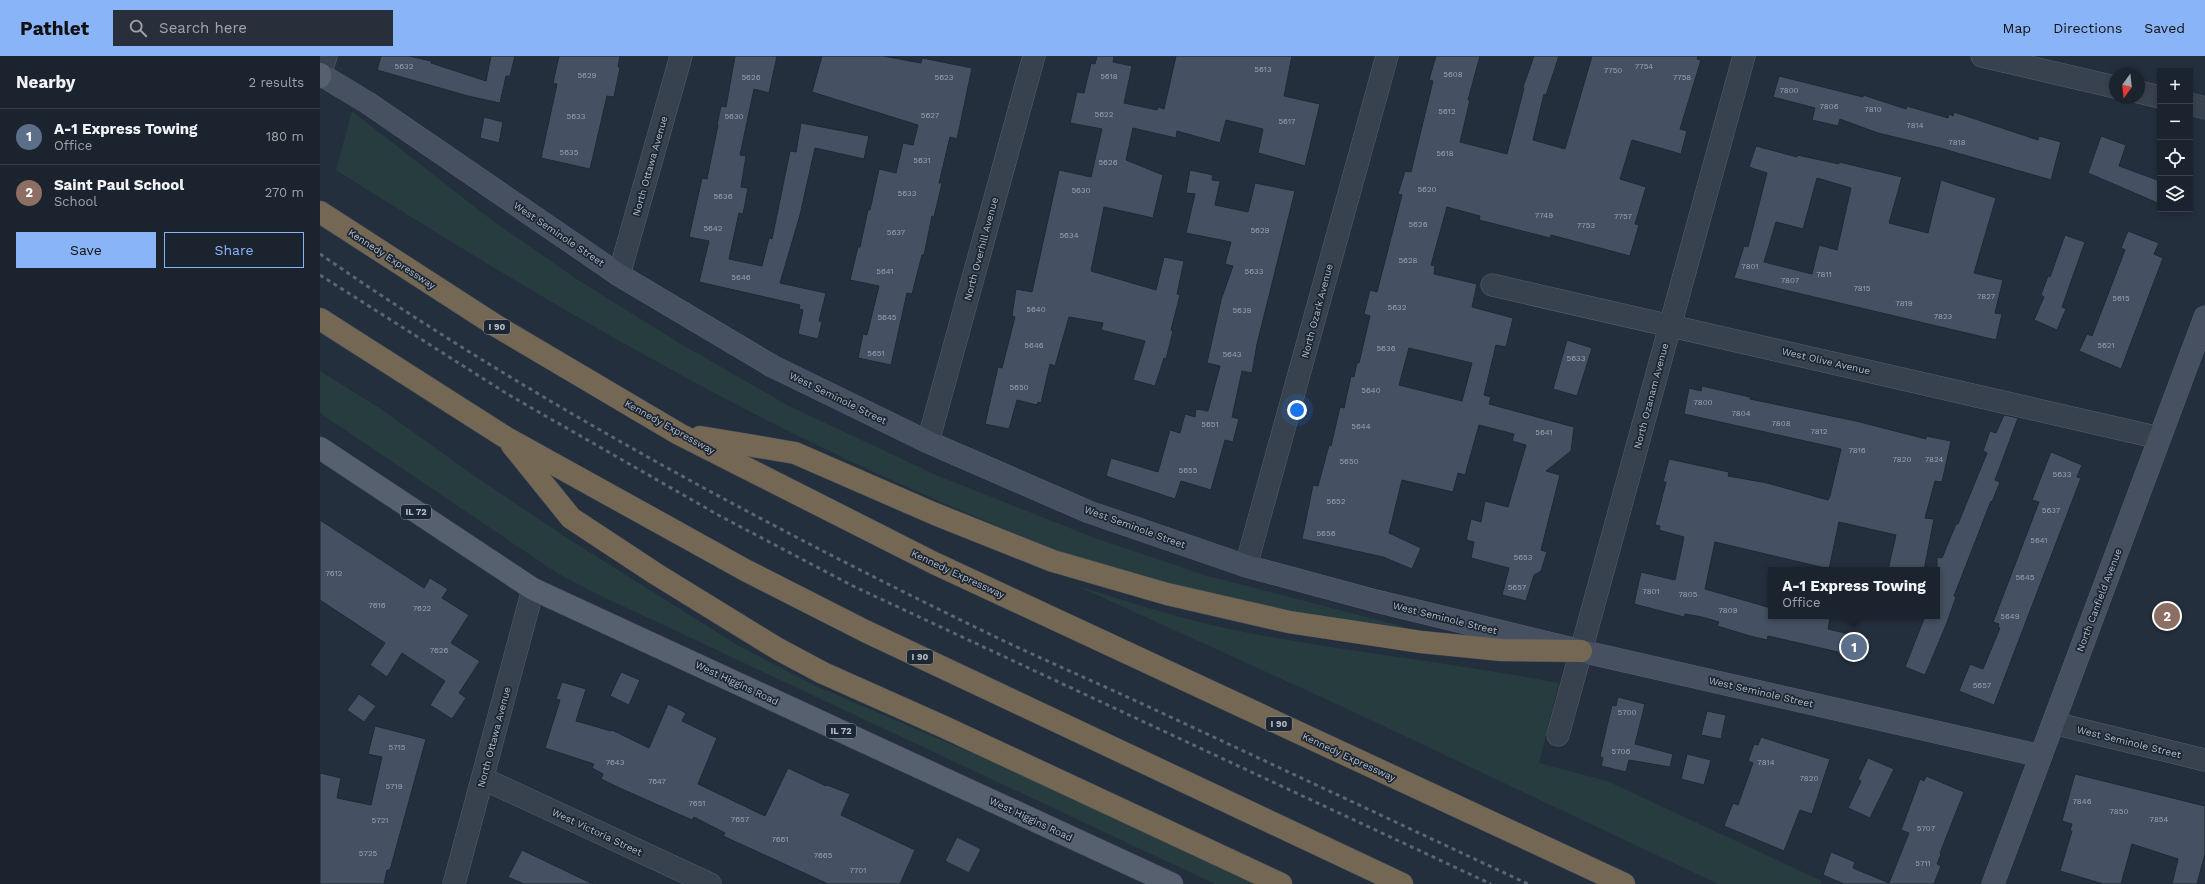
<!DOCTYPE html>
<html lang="en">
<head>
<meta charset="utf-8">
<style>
	:root { --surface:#1b232e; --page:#282f3a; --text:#f1f3f6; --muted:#a0a4aa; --line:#39404a; --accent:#8ab4f8 }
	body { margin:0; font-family:"Work Sans",sans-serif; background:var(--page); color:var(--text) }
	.controls { position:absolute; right:12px; top:12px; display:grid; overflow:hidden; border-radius:0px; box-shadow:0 2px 6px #0003 }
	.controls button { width:36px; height:36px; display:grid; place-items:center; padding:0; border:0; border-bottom:1px solid var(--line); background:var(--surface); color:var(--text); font:20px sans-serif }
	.compass { position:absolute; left:1789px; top:12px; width:36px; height:36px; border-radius:50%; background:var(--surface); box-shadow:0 2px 6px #0003; rotate:195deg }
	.you { position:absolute; left:977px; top:354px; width:14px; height:14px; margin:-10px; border:3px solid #fff; border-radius:50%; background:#1a73e8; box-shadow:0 0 0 6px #1a73e833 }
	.badge { display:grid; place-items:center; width:26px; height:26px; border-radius:50%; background:var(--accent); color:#fff; font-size:13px; font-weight:700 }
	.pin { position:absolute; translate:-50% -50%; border:2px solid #fff; box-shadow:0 1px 4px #0006 }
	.popup { position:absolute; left:1448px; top:511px; width:172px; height:52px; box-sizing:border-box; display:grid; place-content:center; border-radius:0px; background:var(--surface); filter:drop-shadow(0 1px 3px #0005); font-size:13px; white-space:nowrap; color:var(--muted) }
	.popup b { font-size:15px; color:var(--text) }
	.popup::after { content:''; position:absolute; left:50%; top:100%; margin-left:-8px; border:8px solid transparent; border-top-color:var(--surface) }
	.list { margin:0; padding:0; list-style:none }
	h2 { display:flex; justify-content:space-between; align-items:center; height:52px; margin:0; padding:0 16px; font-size:17px }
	h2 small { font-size:13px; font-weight:400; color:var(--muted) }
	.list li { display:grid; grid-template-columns:26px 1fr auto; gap:12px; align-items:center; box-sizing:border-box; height:56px; padding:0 16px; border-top:1px solid var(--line) }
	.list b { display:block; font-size:15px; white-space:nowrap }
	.list p { margin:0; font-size:13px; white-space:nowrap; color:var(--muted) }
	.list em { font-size:13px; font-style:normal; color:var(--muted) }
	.actions { display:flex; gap:8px; padding:12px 16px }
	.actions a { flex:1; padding:9px 0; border:1px solid var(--accent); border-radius:0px; text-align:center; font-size:14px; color:var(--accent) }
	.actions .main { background:var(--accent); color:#111 }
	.icon { flex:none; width:22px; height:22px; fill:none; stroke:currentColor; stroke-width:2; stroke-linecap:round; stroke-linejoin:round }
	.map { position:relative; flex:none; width:1885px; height:828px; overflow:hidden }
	header { display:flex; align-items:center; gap:24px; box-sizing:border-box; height:56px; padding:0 20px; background:var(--accent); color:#111 }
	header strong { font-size:19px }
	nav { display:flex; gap:22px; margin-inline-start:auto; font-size:14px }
	.search { width:280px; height:36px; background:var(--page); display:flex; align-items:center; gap:10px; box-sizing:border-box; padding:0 14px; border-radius:0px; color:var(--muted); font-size:15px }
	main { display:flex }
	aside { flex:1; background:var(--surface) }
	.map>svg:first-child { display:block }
</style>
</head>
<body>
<header>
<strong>Pathlet</strong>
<div class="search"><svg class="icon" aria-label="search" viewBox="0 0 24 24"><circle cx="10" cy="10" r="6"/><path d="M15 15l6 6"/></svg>Search here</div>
<nav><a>Map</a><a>Directions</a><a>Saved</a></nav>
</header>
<main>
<aside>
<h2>Nearby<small>2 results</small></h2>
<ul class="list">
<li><span class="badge" style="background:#5c6f8a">1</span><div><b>A-1 Express Towing</b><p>Office</p></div><em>180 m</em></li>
<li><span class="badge" style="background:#8d6e63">2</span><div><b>Saint Paul School</b><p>School</p></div><em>270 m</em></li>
</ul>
<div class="actions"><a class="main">Save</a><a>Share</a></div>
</aside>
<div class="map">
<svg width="1885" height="828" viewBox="0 0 1885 828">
	<rect width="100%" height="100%" fill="#242f3e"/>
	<!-- green -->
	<g fill="#263c3f">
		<path d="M 32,55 L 169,162 L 258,224 L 361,288 L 467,349 L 616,419 L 775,482 L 884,519 L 1085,571 L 1079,575 C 1036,568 993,564 951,554 C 907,545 863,534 820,522 C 749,501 680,471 612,442 C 403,352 208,235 16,114 Z"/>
		<path d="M 0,315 L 61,353 L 156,421 L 247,482 L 419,590 L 496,630 L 712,723 L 936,828 L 895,828 L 275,537 L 237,517 L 0,357 Z"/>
		<path d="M 755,529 C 809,546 863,564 919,575 C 1025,596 1133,607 1239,627 L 1219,707 L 1287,725 L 1502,825 L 1501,828 L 1398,828 L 1021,650 Z"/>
	</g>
	<!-- building -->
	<g fill="#455162" stroke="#1f2835" fill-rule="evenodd">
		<path d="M 61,0 L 89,0 L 111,5 L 111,7 L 166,25 L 171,0 L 195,0 L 190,20 L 186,20 L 180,47 L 148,40 L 57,14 Z"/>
		<path d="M 239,0 L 300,0 L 298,11 L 300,11 L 294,41 L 287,40 L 270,113 L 221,102 L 237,28 L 233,27 Z"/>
		<path d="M 415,0 L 457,0 L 449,37 L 434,33 L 420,99 L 426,100 L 421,131 L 428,132 L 423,158 L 419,157 L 409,203 L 442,210 L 449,182 L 452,183 L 470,95 L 476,96 L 481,67 L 549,80 L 544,103 L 495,92 L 480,159 L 460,227 L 506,237 L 499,265 L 502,266 L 498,283 L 478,278 L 483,254 L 479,253 L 480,249 L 379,226 L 389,185 L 369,181 L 382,122 L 387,123 L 398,69 L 397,69 L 401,50 L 406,51 Z"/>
		<path d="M 502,0 L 563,0 L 601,7 L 602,2 L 652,12 L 637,83 L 630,81 L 619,127 L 622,127 L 614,161 L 612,160 L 604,199 L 602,199 L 592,238 L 587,237 L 571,309 L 538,302 L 543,278 L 547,279 L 559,230 L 530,224 L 538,191 L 540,191 L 548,154 L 550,154 L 559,113 L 576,117 L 583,87 L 593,89 L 598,69 L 492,36 Z"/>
		<path d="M 777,0 L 794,0 L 793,6 L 812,10 L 804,47 L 837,54 L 838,51 L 844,53 L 856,0 L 972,0 L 964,40 L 1000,48 L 985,110 L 938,97 L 943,73 L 906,64 L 900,87 L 857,75 L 856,82 L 813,72 L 806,104 L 843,119 L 833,162 L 784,151 L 771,215 L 836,234 L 844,201 L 864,205 L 857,238 L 860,239 L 851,274 L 853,275 L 846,303 L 844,302 L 835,330 L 813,324 L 825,285 L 781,274 L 783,267 L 749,261 L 735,310 L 730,308 L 721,347 L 718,346 L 717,349 L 697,344 L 689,373 L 665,368 L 678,311 L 682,312 L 695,261 L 692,260 L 696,233 L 712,236 L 739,114 L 771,121 L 782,73 L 750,67 L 757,36 L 764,37 L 771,7 L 775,8 Z"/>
		<path d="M 1116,0 L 1160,0 L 1148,44 L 1150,44 L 1140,86 L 1187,98 L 1204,32 L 1203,31 L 1214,0 L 1239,0 L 1226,39 L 1224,38 L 1213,84 L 1245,93 L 1272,0 L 1378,0 L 1377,3 L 1381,4 L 1360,73 L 1367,75 L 1361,98 L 1312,84 L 1300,123 L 1326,131 L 1315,168 L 1319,169 L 1310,200 L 1231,179 L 1230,182 L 1159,164 L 1160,160 L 1127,151 L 1111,209 L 1115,210 L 1114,218 L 1157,228 L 1152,251 L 1193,262 L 1186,291 L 1176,289 L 1164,339 L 1171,341 L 1169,348 L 1254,371 L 1251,395 L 1226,415 L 1240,419 L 1221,494 L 1227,496 L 1221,515 L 1214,519 L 1206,545 L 1182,539 L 1189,512 L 1151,502 L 1154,486 L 1146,484 L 1151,463 L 1161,466 L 1165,445 L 1188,451 L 1206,389 L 1192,385 L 1194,378 L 1159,369 L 1145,419 L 1138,417 L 1133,436 L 1082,424 L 1069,477 L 1101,492 L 1092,513 L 1063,501 L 982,483 L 993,429 L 998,430 L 1009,389 L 1011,390 L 1020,351 L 1024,352 L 1031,320 L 1034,321 L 1037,307 L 1039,307 L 1050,260 L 1044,258 L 1050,234 L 1057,236 L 1082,139 L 1078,138 L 1085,115 L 1091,116 L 1113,25 L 1109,24 ZM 1089,292 L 1152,307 L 1142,345 L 1079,329 Z"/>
		<path d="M 1459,20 L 1543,41 L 1543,39 L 1586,53 L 1587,50 L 1628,62 L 1629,58 L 1633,60 L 1634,56 L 1718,84 L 1719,80 L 1741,86 L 1731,124 L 1620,92 L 1558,77 L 1520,63 L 1518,70 L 1492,64 L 1495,52 L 1453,41 Z"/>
		<path d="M 164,61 L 183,66 L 179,87 L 160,82 Z"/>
		<path d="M 1781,80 L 1806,89 L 1799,110 L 1840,125 L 1840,148 L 1768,117 Z"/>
		<path d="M 1436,90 L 1477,101 L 1477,99 L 1519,108 L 1519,106 L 1582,121 L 1569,167 L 1608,177 L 1621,124 L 1676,142 L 1654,217 L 1683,224 L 1675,257 L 1682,258 L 1676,284 L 1414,222 L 1424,190 L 1428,191 L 1447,117 L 1429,111 ZM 1497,122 L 1531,132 L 1517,194 L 1499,189 L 1492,218 L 1444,206 L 1456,166 L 1483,173 Z"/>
		<path d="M 870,114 L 893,119 L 892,124 L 900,125 L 895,149 L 928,156 L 935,127 L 975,135 L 937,288 L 932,317 L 922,315 L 912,361 L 919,363 L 913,386 L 905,384 L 891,434 L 861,425 L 855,443 L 786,420 L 791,402 L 838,416 L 850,374 L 860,377 L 865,358 L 875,361 L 876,353 L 888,355 L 900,310 L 887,307 L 901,244 L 913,210 L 905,208 L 911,186 L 866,177 L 875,138 L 866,137 Z"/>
		<path d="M 1808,175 L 1839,187 L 1834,198 L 1843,202 L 1801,313 L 1759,295 L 1767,278 L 1772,280 L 1805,194 L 1801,192 Z"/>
		<path d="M 1745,179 L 1765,186 L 1742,251 L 1746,253 L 1737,274 L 1714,264 L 1724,241 L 1721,239 L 1728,220 L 1730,221 Z"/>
		<path d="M 1247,284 L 1272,292 L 1257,340 L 1233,333 Z"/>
		<path d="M 1382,330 L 1430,341 L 1430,343 L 1536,365 L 1606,383 L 1606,380 L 1631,385 L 1622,426 L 1615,425 L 1605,462 L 1614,463 L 1604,514 L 1568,514 L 1576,479 L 1519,466 L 1509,513 L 1395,486 L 1385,533 L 1451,552 L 1451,560 L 1497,560 L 1510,563 L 1508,573 L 1550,583 L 1545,605 L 1518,598 L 1518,596 L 1448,580 L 1447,584 L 1430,580 L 1397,570 L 1399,566 L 1382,561 L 1365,558 L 1364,561 L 1314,548 L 1321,516 L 1355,524 L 1364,481 L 1339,474 L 1340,470 L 1335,469 L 1346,426 L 1343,426 L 1349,403 L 1409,416 L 1408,420 L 1447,427 L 1508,444 L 1510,440 L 1521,393 L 1364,358 L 1369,332 L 1381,335 Z"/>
		<path d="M 1684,359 L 1698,362 L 1675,424 L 1680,426 L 1672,446 L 1671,445 L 1634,540 L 1636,541 L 1626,569 L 1605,619 L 1585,611 L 1605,560 L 1617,560 L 1617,501 L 1622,502 L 1636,468 L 1638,468 L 1667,397 L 1663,395 L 1670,375 L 1676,377 Z"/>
		<path d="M 1731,396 L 1762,409 L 1757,421 L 1761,422 L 1674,649 L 1639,635 L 1650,608 L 1663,613 L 1680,572 L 1678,571 L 1679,568 L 1673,566 L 1719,446 L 1712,444 Z"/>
		<path d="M 0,464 L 104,532 L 110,522 L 128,533 L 122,542 L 149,559 L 131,587 L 160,605 L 139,637 L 146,642 L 132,663 L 110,649 L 125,625 L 82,597 L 67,621 L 50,609 L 65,587 L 0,544 Z"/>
		<path d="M 301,616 L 320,624 L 309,649 L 290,640 Z"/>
		<path d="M 242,626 L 266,633 L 256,665 L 291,675 L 292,674 L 329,692 L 348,648 L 366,657 L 362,665 L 397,682 L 378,728 L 445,760 L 468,712 L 506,730 L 507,729 L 530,738 L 521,759 L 595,794 L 580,828 L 508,828 L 403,780 L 405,777 L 374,761 L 372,764 L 302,733 L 281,723 L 283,718 L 272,712 L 274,708 L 225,692 L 240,644 L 236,643 Z"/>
		<path d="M 39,638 L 56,650 L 44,666 L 27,654 Z"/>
		<path d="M 1298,641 L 1325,648 L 1315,688 L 1353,698 L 1350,711 L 1309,704 L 1306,716 L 1281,710 L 1283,702 L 1280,700 L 1292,649 L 1296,650 Z"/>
		<path d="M 1387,655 L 1406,659 L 1401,683 L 1381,679 Z"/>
		<path d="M 55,670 L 106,683 L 70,814 L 67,814 L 64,828 L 0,828 L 0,717 L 21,722 L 17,742 L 51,749 L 62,701 L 48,698 Z"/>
		<path d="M 1441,681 L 1510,703 L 1492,758 L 1480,754 L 1464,795 L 1404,770 L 1413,747 L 1418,749 L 1433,707 L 1428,705 L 1434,688 L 1438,689 Z"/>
		<path d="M 1367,698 L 1391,704 L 1384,729 L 1361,723 Z"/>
		<path d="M 1548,702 L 1574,713 L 1550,762 L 1528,752 L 1541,725 L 1538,723 Z"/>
		<path d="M 1755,718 L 1885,750 L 1885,798 L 1877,828 L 1852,828 L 1858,803 L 1812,788 L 1801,828 L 1783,828 L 1740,815 L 1752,775 L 1750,775 L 1752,768 L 1742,765 Z"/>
		<path d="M 1606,720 L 1644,736 L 1620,797 L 1621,798 L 1617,808 L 1621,810 L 1614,828 L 1524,828 L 1503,819 L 1511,796 L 1535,806 L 1533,812 L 1569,827 L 1589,777 L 1581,774 L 1600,723 L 1604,725 Z"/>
		<path d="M 637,781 L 661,793 L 649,817 L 625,805 Z"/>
		<path d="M 202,794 L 273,828 L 204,828 L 188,821 Z"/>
	</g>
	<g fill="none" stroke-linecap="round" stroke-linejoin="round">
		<!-- street casing -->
		<g stroke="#565f6c" stroke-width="23">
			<g id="street">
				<path d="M 1662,0 L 1795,31"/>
				<path d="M 0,18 L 6,0"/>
				<path d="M 1819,36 L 1840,41"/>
				<path d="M 1870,48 L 1885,52"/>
				<path d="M 299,219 L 361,0"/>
				<path d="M 1172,229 L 1840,382"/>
				<path d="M 608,386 L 714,0"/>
				<path d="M 926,510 L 1067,0"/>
				<path d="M 1733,667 L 1885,704"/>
				<path d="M 1238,679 L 1424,0"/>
				<path d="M 164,723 L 390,828"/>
				<path d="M 134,828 L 213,533"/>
			</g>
		</g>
		<!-- secondary casing -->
		<g stroke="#565f6c" stroke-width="23">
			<g id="secondary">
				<path d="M 0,18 L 48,47 L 299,219 L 452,310 L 608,386 L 769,456 L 926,510 L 1056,545 L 1261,595 L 1721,700"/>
				<path d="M 1673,828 L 1885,261"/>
			</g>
		</g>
		<!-- primary casing -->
		<g stroke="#414a57" stroke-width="23">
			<g id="primary">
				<path d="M 0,18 L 0,21"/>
				<path d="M 0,392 L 213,533 L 852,828"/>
			</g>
		</g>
		<!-- highway casing -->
		<g stroke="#434c59" stroke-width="23">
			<g id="highway">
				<path d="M 0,156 L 178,271 L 359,378 L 614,507 L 1304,828"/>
				<path d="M 0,263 L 185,381 L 425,514 L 545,575 L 1082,828"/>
				<path d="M 380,381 L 475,397 L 615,458 L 733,505 L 847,538 L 969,566 L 1101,586 L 1182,594 L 1261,595"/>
				<path d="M 192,389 L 251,462 L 336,518 L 458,593 L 503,617 L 622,670 L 961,828"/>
			</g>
		</g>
		<!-- street -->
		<use href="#street" stroke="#38414e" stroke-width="22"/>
		<!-- secondary -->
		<use href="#secondary" stroke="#465061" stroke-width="22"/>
		<!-- primary -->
		<use href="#primary" stroke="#56606e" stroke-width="22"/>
		<!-- highway -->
		<use href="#highway" stroke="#746855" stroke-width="22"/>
		<!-- rail -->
		<g stroke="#5a6575" stroke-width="3" stroke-dasharray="4 4" stroke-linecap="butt">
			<path d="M 0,198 C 207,341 429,461 655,571 C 712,599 771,624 829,651 C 956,710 1082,769 1208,828"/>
			<path d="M 0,219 L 189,339 L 400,460 L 533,530 L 1171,828"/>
		</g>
	</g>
	<g text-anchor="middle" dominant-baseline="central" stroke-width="3.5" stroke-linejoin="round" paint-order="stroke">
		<!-- number labels -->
		<g font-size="8" fill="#98a1af">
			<text x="84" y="10">5632</text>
			<text x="1324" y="10">7754</text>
			<text x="943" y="13">5613</text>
			<text x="1293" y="14">7750</text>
			<text x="1133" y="18">5608</text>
			<text x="267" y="19">5629</text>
			<text x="789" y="20">5618</text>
			<text x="431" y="21">5626</text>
			<text x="624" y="21">5623</text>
			<text x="1362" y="21">7758</text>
			<text x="1469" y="34">7800</text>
			<text x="1509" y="50">7806</text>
			<text x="1553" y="53">7810</text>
			<text x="1127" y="55">5612</text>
			<text x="784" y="58">5622</text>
			<text x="610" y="59">5627</text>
			<text x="256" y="60">5633</text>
			<text x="414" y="60">5630</text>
			<text x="967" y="65">5617</text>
			<text x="1595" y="69">7814</text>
			<text x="1637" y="86">7818</text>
			<text x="249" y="96">5635</text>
			<text x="1125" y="97">5618</text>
			<text x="602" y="104">5631</text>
			<text x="788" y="106">5626</text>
			<text x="1107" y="133">5620</text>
			<text x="761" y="134">5630</text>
			<text x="587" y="137">5633</text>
			<text x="403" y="140">5636</text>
			<text x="1224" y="159">7749</text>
			<text x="1303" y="160">7757</text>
			<text x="1098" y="168">5626</text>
			<text x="1266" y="169">7753</text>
			<text x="393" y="172">5642</text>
			<text x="940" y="174">5629</text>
			<text x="576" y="176">5637</text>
			<text x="749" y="179">5634</text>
			<text x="1088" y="204">5628</text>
			<text x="1430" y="210">7801</text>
			<text x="565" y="215">5641</text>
			<text x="934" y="215">5633</text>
			<text x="1504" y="218">7811</text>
			<text x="421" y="221">5646</text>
			<text x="1470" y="224">7807</text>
			<text x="1542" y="232">7815</text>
			<text x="1666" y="240">7827</text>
			<text x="1801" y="242">5615</text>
			<text x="1584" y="247">7819</text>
			<text x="1077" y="251">5632</text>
			<text x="716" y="253">5640</text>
			<text x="922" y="254">5639</text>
			<text x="1623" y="260">7823</text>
			<text x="567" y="261">5645</text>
			<text x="714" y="289">5646</text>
			<text x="1786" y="289">5621</text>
			<text x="1066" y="292">5636</text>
			<text x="556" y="297">5651</text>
			<text x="912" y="298">5643</text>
			<text x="1256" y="302">5633</text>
			<text x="699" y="331">5650</text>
			<text x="1051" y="334">5640</text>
			<text x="1383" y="346">7800</text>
			<text x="1421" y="357">7804</text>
			<text x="1461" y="367">7808</text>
			<text x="890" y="368">5651</text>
			<text x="1041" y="370">5644</text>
			<text x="1499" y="375">7812</text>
			<text x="1224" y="376">5641</text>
			<text x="1537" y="394">7816</text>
			<text x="1582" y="403">7820</text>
			<text x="1614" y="403">7824</text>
			<text x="1029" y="405">5650</text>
			<text x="868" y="414">5655</text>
			<text x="1742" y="418">5633</text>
			<text x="1016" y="445">5652</text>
			<text x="1731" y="454">5637</text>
			<text x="1006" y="477">5656</text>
			<text x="1719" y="484">5641</text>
			<text x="1203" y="501">5653</text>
			<text x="14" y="517">7612</text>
			<text x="1705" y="521">5645</text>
			<text x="1197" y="531">5657</text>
			<text x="1331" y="535">7801</text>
			<text x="1368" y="538">7805</text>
			<text x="57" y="549">7616</text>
			<text x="102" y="552">7622</text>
			<text x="1408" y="554">7809</text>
			<text x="1690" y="560">5649</text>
			<text x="119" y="594">7626</text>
			<text x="1662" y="629">5657</text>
			<text x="1307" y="656">5700</text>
			<text x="77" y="691">5715</text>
			<text x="1301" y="695">5706</text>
			<text x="295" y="706">7643</text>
			<text x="1446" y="706">7814</text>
			<text x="1489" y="722">7820</text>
			<text x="337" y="725">7647</text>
			<text x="74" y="730">5719</text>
			<text x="1762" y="745">7846</text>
			<text x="377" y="747">7651</text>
			<text x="1799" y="755">7850</text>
			<text x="420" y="763">7657</text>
			<text x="1839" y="763">7854</text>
			<text x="60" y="764">5721</text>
			<text x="1606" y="772">5707</text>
			<text x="460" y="783">7661</text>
			<text x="48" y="797">5725</text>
			<text x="503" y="799">7665</text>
			<text x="1603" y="807">5711</text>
			<text x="538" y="814">7701</text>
		</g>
		<!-- shield labels -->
		<g fill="#1d2633" stroke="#878f9c" stroke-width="1">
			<rect x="164" y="264" width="26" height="14" rx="3"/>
			<rect x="81" y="449" width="30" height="14" rx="3"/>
			<rect x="587" y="594" width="26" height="14" rx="3"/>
			<rect x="946" y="661" width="26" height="14" rx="3"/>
			<rect x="506" y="668" width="30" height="14" rx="3"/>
		</g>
		<g font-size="9" font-weight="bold" fill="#b4bcc9">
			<text x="177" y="271">I 90</text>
			<text x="96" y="456">IL 72</text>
			<text x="600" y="601">I 90</text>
			<text x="959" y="668">I 90</text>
			<text x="521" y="675">IL 72</text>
		</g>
		<!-- street labels -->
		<g font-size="10" fill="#b4bcc9" stroke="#1d2633">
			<text transform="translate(330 110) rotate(-74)">North Ottawa Avenue</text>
			<text transform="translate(239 178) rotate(34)">West Seminole Street</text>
			<text transform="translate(661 193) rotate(-75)">North Overhill Avenue</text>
			<text transform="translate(72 203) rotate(33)">Kennedy Expressway</text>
			<text transform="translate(997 255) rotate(-75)">North Ozark Avenue</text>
			<text transform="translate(1506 305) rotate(13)">West Olive Avenue</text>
			<text transform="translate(1331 340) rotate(-75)">North Ozanam Avenue</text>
			<text transform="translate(518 342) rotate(26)">West Seminole Street</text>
			<text transform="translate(350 371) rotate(29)">Kennedy Expressway</text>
			<text transform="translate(815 471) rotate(20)">West Seminole Street</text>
			<text transform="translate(638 518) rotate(25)">Kennedy Expressway</text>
			<text transform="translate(1779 544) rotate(-69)">North Canfield Avenue</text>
			<text transform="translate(1125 562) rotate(14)">West Seminole Street</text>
			<text transform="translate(417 627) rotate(25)">West Higgins Road</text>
			<text transform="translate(1441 636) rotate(13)">West Seminole Street</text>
			<text transform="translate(174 681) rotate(-75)">North Ottawa Avenue</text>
			<text transform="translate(1809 686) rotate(14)">West Seminole Street</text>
			<text transform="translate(1029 701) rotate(25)">Kennedy Expressway</text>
			<text transform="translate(711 763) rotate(25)">West Higgins Road</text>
			<text transform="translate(277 776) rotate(25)">West Victoria Street</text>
		</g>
	</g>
</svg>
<div class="controls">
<button>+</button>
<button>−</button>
<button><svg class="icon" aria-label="locate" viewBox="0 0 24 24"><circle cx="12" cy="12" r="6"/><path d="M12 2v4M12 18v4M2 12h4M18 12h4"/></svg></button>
<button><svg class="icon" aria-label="layers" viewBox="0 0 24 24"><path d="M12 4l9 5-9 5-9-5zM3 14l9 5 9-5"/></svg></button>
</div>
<svg class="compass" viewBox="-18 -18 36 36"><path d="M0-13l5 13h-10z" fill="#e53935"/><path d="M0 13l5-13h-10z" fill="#a0a4aa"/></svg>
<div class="you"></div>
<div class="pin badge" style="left:1534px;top:591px;background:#5c6f8a">1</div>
<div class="popup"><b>A-1 Express Towing</b>Office</div>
<div class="pin badge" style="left:1847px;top:560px;background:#8d6e63">2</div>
</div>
</main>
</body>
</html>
